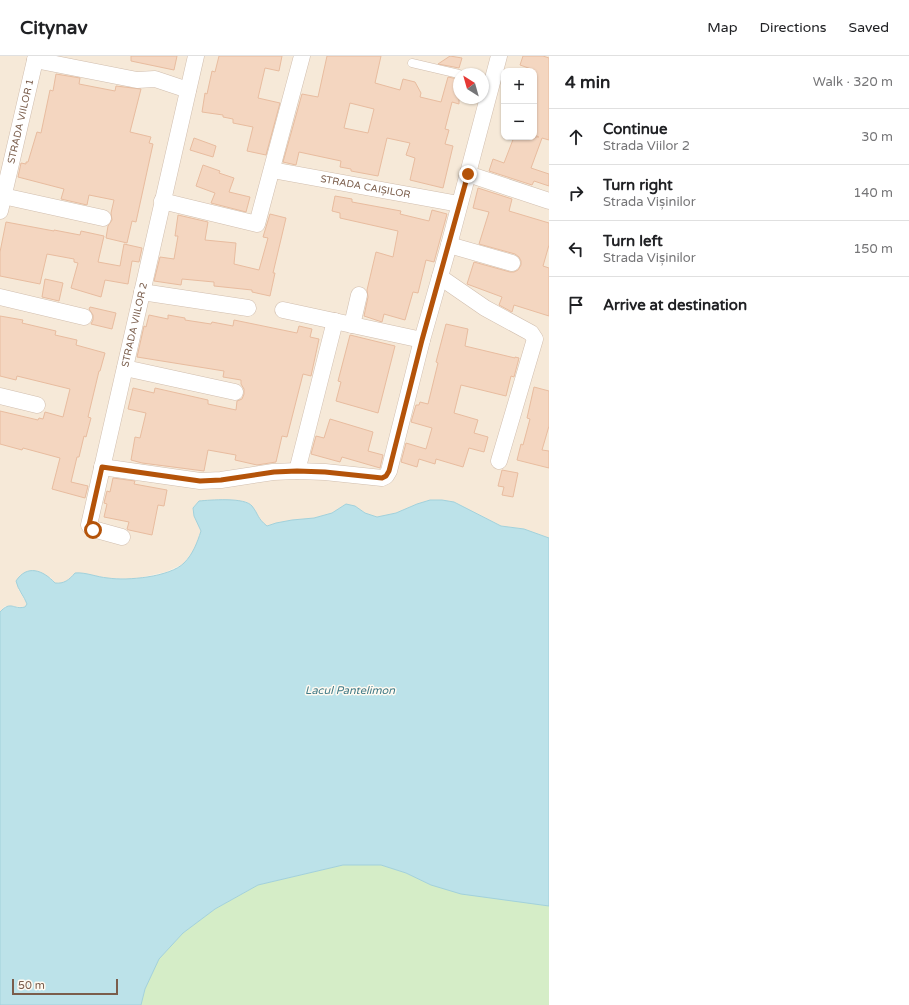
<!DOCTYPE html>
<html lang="en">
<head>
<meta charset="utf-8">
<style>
	:root { --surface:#fff; --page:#f2f2f2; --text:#202124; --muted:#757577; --line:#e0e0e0 }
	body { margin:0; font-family:"Varela Round",sans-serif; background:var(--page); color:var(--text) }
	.controls { position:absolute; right:12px; top:12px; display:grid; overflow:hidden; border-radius:8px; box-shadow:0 1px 3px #0004 }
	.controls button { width:36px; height:36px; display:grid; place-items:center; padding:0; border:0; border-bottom:1px solid var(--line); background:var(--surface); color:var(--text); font:20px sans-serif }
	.compass { position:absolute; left:453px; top:12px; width:36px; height:36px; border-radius:50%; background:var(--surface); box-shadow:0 1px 3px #0004; rotate:323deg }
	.scale { position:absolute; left:12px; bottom:10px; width:106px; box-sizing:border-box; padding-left:4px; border:2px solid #7a5d4b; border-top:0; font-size:11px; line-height:14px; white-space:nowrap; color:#7a5d4b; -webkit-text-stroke:3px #fffaf1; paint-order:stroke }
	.stop { position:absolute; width:12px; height:12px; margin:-9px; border:3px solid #b45309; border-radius:50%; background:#fff }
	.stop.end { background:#b45309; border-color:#fff; box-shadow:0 1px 4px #0008 }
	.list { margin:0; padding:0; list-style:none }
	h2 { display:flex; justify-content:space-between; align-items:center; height:52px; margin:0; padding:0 16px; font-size:17px }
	h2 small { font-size:13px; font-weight:400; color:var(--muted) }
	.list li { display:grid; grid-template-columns:26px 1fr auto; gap:12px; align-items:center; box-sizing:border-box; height:56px; padding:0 16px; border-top:1px solid var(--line) }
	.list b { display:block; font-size:15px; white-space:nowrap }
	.list p { margin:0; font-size:13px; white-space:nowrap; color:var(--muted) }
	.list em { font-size:13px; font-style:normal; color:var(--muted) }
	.icon { flex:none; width:22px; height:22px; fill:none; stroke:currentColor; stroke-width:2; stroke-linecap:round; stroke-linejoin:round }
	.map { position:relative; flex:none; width:549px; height:949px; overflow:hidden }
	header { display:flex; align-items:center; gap:24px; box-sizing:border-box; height:56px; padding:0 20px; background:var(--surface); border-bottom:1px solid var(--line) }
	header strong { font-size:19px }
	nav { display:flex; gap:22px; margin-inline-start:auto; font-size:14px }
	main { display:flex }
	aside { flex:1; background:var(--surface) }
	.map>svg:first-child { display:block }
</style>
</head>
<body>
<header>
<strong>Citynav</strong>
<nav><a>Map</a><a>Directions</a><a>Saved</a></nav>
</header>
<main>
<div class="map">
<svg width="549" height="949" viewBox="0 0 549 949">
	<rect width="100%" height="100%" fill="#fdf6ea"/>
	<!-- residential -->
	<path fill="#f6e9d8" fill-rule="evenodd" d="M 0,0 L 549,0 L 549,482 L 524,473 L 501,470 L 454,446 L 442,444 L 429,444 L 417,448 L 396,457 L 377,461 L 365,457 L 355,450 L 346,448 L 332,457 L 314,462 L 292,464 L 276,467 L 267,470 L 259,464 L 252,450 L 247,446 L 238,445 L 199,445 L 193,452 L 194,460 L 201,475 L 194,494 L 183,508 L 166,516 L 134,523 L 108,522 L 81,517 L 75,517 L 70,523 L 62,527 L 55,527 L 50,521 L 18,533 L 27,548 L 25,551 L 5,550 L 0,556 ZM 504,15 L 534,15 L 534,81 L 504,81 ZM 459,18 L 483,18 L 483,42 L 459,42 Z"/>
	<!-- green -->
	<path fill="#d5edc7" d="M 343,809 L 381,809 L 406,817 L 431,829 L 549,850 L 549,949 L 141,949 L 145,933 L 159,903 L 183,877 L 215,853 L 258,829 Z"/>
	<!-- water -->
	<path fill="#bce2e9" stroke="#a2d1db" d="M 430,444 L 442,444 L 454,446 L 501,470 L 524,473 L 549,482 L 549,850 L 461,838 L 431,829 L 406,817 L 381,809 L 343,809 L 258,829 L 215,853 L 183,877 L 159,903 L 145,933 L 141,949 L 0,949 L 0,556 C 11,544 13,554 25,551 L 27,548 C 24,540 18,534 16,525 C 27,508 43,514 55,527 C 64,528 69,524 75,517 C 86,516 96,521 108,522 C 127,525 170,521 184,507 C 193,498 197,487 201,475 L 194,460 L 193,452 L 199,445 C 210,444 245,441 252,450 C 259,459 257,462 267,470 L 276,467 L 292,464 L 314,462 L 332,457 L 346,448 L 355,450 L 365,457 L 377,461 L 396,457 L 417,448 Z"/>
	<!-- building -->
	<g fill="#f4d6c0" stroke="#e8bc9f" fill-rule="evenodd">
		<path d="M 131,0 L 177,0 L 174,14 L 131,5 Z"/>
		<path d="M 219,0 L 282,0 L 279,15 L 265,12 L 258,42 L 280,47 L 266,99 L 247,95 L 253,71 L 233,67 L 233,63 L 223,61 L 223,59 L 202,56 L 205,37 L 207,38 L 212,15 L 215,16 Z"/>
		<path d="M 327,0 L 381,0 L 375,27 L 400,34 L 403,23 L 415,26 L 421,37 L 420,41 L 441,46 L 448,21 L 458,23 L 457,27 L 459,27 L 459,48 L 452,46 L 445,73 L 449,74 L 445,88 L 453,90 L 443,132 L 410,124 L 415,102 L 406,99 L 410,87 L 387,82 L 378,120 L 351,115 L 351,113 L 340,111 L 341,105 L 299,96 L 296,109 L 283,106 L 302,38 L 318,41 ZM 350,47 L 374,53 L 368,77 L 344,72 Z"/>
		<path d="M 450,0 L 462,2 L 459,12 L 438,8 Z"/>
		<path d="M 523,0 L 543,0 L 549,2 L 549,84 L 542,82 L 531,112 L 549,118 L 549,130 L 534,125 L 532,129 L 489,115 L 493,103 L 504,107 L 514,81 L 539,81 L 534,79 L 534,14 L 520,9 Z"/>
		<path d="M 56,18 L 80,22 L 79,28 L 115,35 L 116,30 L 141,33 L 130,76 L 151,81 L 149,87 L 153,88 L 136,166 L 132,165 L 127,187 L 106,182 L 108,170 L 112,164 L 111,157 L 114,144 L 89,139 L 87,149 L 61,143 L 64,133 L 18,121 L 21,107 L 26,108 L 26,106 L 28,106 L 37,76 L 41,77 L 50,34 L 53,35 Z"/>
		<path d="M 194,82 L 216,90 L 213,101 L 190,94 Z"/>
		<path d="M 203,109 L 220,115 L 219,117 L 234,122 L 229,136 L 250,141 L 246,156 L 211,147 L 215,137 L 196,130 Z"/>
		<path d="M 478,132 L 512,143 L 509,155 L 549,167 L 549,189 L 543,210 L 549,212 L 549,260 L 514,249 L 512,256 L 499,249 L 502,241 L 467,228 L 474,206 L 510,216 L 514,216 L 518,214 L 521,209 L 521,205 L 519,201 L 515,198 L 479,188 L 489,156 L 473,152 Z"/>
		<path d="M 335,140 L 352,143 L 352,146 L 401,155 L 400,158 L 429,165 L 432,154 L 447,158 L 434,206 L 426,204 L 418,237 L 413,236 L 405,264 L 384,258 L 382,266 L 364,260 L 368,241 L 367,234 L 376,196 L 393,201 L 398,175 L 340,162 L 340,157 L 332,155 Z"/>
		<path d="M 270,158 L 286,162 L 273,217 L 275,217 L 270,240 L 252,236 L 252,234 L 214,230 L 214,226 L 182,223 L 181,229 L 154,225 L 160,201 L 174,203 L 178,180 L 175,180 L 178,159 L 208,166 L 205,184 L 236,187 L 234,208 L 259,214 L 268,182 L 263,181 Z"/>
		<path d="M 6,166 L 54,175 L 54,174 L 80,179 L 81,175 L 104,180 L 98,206 L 120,210 L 124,188 L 142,192 L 139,206 L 132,205 L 128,228 L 105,224 L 101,241 L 71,232 L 78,207 L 74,206 L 74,203 L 47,198 L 40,228 L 0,220 L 0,196 Z"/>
		<path d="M 45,223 L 63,227 L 59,245 L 42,241 Z"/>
		<path d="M 90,251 L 116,257 L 112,273 L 91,268 L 93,264 L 93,259 L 89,253 Z"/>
		<path d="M 149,259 L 168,263 L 168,259 L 185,262 L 185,264 L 211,268 L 212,266 L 233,270 L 234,264 L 297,277 L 299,270 L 312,273 L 310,281 L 319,283 L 311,320 L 303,318 L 287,381 L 282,380 L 276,406 L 257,409 L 235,404 L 236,399 L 208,394 L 204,415 L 142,407 L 131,404 L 135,381 L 140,382 L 146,357 L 128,353 L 133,332 L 154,337 L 155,332 L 208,344 L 208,348 L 236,354 L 237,345 L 242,343 L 244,338 L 244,333 L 241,328 L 241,324 L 223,321 L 224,315 L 137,301 L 144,270 L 146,271 Z"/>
		<path d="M 0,260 L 23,264 L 22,267 L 56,275 L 55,279 L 77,284 L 76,289 L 105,297 L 100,315 L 99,315 L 88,361 L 91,362 L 86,381 L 84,380 L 79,401 L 77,401 L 71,426 L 88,430 L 85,442 L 52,433 L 60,402 L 23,392 L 22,394 L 0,388 L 0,355 L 38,364 L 39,362 L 43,363 L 45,356 L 63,361 L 70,333 L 17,320 L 16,324 L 0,320 Z"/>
		<path d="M 446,268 L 468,273 L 465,290 L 515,302 L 515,301 L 519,302 L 514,321 L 511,320 L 506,340 L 461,329 L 454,357 L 478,364 L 474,377 L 488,381 L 484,396 L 469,392 L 463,411 L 436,403 L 435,408 L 419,403 L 417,411 L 401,406 L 406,387 L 426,393 L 432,372 L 411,366 L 416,349 L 419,349 L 420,346 L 428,348 L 438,307 L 436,306 Z"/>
		<path d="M 350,279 L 395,290 L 378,357 L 336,345 L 341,326 L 338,325 Z"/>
		<path d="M 534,331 L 549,335 L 549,370 L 542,394 L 549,395 L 549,412 L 517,404 L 521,388 L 523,389 L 530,363 L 527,362 Z"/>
		<path d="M 330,363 L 373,376 L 368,395 L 383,399 L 380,412 L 342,401 L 340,406 L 311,398 L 316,380 L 324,382 Z"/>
		<path d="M 502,414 L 518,417 L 513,441 L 502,439 L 504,431 L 498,430 Z"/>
		<path d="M 113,422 L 135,425 L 134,428 L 167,434 L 164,450 L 158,449 L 152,479 L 129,474 L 127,473 L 129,466 L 104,461 L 107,448 L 104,447 L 107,435 L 110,436 Z"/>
	</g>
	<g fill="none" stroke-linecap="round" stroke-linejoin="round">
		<!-- service casing -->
		<g stroke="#d1beae" stroke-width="9">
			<path id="service" d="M 412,7 L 459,18"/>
		</g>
		<!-- minor casing -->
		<g stroke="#d1beae" stroke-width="17">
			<g id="minor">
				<path d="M 35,4 L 137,24 L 155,23 L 188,34"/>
				<path id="s1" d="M 272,114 L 459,148"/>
				<path d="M 468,118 L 549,145"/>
				<path d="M 3,140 L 103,162"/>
				<path d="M 162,145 L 257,168 L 302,0"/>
				<path id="s2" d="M 0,155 L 36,0"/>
				<path d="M 449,189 L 512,207"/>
				<path d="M 440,221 L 485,252 L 531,277 L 535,283 L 499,405"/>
				<path d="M 142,236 L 248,252"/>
				<path d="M 0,241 L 84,261"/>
				<path d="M 283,254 L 422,284"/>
				<path d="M 352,269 L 359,239"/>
				<path d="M 125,312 L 235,336"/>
				<path d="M 0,340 L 37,349"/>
				<path d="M 102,411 L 200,425 L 221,424 L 273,416 L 297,415 L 325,416 L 382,422 L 386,420 L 389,415 L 422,284 L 449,189 L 499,0"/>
				<path d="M 297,415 L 335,265"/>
				<path id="s3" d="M 122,481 L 93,473 L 89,469 L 196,0"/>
			</g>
		</g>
		<!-- service -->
		<use href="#service" stroke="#fff" stroke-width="8"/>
		<!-- minor -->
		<use href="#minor" stroke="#fff" stroke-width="16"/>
	</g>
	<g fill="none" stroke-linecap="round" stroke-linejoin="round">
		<!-- route -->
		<path stroke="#b45309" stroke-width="5" d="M 93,474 L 89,469 L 102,411 L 200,425 L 221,424 L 274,416 L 297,415 L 325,416 L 382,422 L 386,420 L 389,415 L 422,284 L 468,118"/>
	</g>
	<g text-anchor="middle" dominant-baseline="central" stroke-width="3" stroke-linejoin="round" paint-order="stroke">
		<!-- street labels -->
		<g font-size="10" fill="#7a5d4b" stroke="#fffaf1">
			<text stroke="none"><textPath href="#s2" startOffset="92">STRADA VIILOR 1</textPath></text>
			<text stroke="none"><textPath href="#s1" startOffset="95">STRADA CAIȘILOR</textPath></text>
			<text stroke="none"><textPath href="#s3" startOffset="241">STRADA VIILOR 2</textPath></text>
		</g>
		<!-- water labels -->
		<g font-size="11" font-style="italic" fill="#407a87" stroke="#fffaf1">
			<text x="350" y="634">Lacul Pantelimon</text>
		</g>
	</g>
</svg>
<div class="controls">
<button>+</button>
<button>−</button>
</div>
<svg class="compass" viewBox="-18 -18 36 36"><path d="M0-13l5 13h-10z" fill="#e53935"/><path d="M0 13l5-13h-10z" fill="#757577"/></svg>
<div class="scale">50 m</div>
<div class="stop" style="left:93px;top:474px"></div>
<div class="stop end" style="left:468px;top:118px"></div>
</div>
<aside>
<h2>4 min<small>Walk · 320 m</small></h2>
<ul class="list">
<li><svg class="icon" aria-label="ahead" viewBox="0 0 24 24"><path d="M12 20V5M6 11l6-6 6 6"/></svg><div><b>Continue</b><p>Strada Viilor 2</p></div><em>30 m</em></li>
<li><svg class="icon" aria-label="right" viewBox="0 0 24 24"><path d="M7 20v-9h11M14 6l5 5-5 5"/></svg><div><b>Turn right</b><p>Strada Vișinilor</p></div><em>140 m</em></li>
<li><svg class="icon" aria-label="left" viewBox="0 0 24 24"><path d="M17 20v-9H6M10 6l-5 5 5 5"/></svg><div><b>Turn left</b><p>Strada Vișinilor</p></div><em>150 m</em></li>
<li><svg class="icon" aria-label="arrive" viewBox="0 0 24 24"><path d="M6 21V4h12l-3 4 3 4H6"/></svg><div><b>Arrive at destination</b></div></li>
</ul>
</aside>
</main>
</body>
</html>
